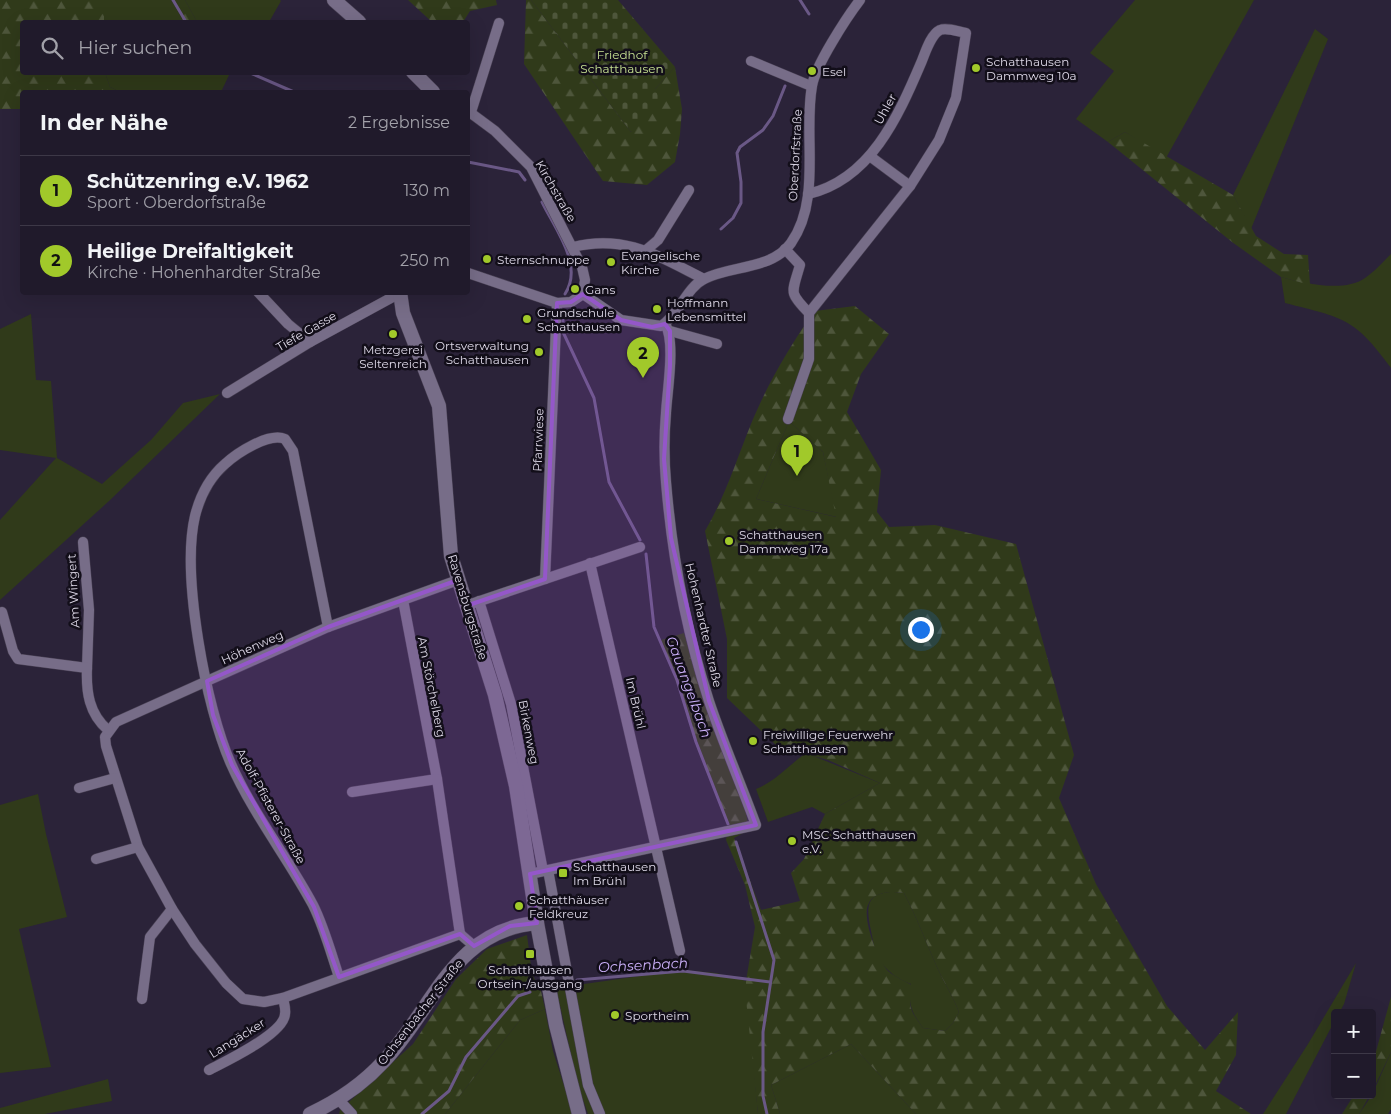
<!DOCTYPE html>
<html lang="de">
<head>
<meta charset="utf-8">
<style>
	:root { --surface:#201a2b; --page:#2d2737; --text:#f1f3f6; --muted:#a2a1a9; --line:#3d3847; --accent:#a1c92a }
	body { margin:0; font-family:Montserrat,sans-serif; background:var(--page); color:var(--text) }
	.controls { position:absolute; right:15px; bottom:15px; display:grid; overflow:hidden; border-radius:5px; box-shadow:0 5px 20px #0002 }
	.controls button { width:45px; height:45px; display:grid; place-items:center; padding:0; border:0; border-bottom:1px solid var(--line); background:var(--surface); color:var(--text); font:25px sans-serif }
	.you { position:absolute; left:920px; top:629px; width:18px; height:18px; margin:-12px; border:4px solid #fff; border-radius:50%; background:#1a73e8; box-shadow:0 0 0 8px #1a73e833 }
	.badge { display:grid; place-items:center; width:32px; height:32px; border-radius:50%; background:var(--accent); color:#111; font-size:16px; font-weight:700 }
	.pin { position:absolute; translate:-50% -41px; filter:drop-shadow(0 1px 2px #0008) }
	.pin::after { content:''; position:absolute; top:26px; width:18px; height:15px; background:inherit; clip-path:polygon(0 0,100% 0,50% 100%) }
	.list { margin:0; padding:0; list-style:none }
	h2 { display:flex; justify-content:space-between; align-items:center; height:65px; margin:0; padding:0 20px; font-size:21px }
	h2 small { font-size:16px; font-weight:400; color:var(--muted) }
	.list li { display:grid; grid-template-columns:32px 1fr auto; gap:15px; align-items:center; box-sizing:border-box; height:70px; padding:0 20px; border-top:1px solid var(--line) }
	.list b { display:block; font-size:19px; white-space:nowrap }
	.list p { margin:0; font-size:16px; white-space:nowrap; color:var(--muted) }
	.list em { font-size:16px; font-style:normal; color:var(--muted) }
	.icon { flex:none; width:28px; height:28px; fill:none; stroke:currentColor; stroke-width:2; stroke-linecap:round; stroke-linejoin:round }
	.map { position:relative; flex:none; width:1391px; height:1114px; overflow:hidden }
	.search { position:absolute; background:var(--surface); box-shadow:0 5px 20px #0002; left:20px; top:20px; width:450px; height:55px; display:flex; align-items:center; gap:12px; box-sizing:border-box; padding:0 18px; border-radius:5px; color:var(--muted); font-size:19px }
	.panel { position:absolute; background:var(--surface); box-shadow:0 5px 20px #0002; left:20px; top:90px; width:450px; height:205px; border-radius:5px }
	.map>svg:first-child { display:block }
</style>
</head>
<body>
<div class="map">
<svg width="1391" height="1114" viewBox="0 0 1391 1114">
	<defs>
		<pattern id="forest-firs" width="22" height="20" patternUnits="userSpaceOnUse" patternTransform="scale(1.25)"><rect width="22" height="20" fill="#303a1a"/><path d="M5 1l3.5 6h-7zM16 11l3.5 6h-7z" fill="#4e563b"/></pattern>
		<pattern id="cemetery-stones" width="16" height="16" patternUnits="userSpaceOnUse" patternTransform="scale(1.25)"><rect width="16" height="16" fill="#303a1a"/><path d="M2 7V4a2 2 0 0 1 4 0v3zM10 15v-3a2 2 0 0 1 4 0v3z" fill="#4e563b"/></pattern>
	</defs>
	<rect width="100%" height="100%" fill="#2b2339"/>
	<!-- green -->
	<g fill="#303a1a">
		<path d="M 104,0 L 171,0 L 184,22 L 104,22 Z"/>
		<path d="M 185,0 L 280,0 L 281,1 L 269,22 L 197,22 Z"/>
		<path d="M 1135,0 L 1254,0 L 1166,158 L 1125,132 L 1108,142 L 1076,119 L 1114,71 L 1090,53 Z"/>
		<path d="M 1315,29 L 1328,39 L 1251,229 L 1233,195 Z"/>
		<path d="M 105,73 L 230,73 L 221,92 L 120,92 L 110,87 Z"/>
		<path d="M 1391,254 L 1391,368 C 1354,317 1343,318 1285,303 L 1281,277 C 1303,283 1344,293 1365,278 C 1374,272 1383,262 1391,254 Z"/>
		<path d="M 31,314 L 36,380 L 51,381 L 57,458 L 102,484 L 151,440 L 183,403 L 220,394 L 109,501 L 0,600 L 0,520 L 56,458 L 0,450 L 0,329 Z"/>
		<path d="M 789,421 L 823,452 L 837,517 L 756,499 Z"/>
		<path d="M 806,753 L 880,783 L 825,814 L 812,807 L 768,822 L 756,789 C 776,781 789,765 806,753 Z"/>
		<path d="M 38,794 L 46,834 L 67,917 L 19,929 L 51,1067 L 0,1073 L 0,805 Z"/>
		<path d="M 894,892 L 904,893 C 917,918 926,942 937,967 C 944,983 953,996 959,1012 L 953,1023 L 945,1031 L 923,1028 C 911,1011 908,1005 911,984 C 899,980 888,972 880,961 C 875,953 873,941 871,931 C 866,908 865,892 894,892 Z"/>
		<path d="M 1356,963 L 1344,1004 L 1339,1013 L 1335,1013 L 1335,1020 L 1286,1114 L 1263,1114 L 1308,1044 Z"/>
		<path d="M 682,970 L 716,973 L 746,981 L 758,1114 L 588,1114 L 578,1085 L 556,988 Z"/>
		<path d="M 545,1009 L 553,1051 L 573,1114 L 445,1114 L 520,1020 Z"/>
		<path d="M 851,1044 L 916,1114 L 780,1114 L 771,1085 Z"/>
		<path d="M 1391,1052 L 1391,1109 L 1388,1114 L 1359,1114 L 1372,1095 Z"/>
		<path d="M 108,1079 L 112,1101 L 45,1114 L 0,1114 L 0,1108 Z"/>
	</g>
	<!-- forest -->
	<g fill="url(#forest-firs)" fill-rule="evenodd">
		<path d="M 0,0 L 104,0 L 104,22 L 22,22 L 22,72 L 105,73 L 110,87 L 120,92 L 22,92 L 22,109 L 0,109 Z"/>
		<path d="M 171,0 L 185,0 L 197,22 L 184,22 Z"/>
		<path d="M 408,0 L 496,0 L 497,5 L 470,11 L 463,22 L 432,22 Z"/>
		<path d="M 526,0 L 531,0 L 631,132 L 655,89 L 675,67 L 682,109 L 680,134 L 675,162 L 647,185 L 603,181 L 524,64 Z"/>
		<path d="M 1125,132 L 1233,195 L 1256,236 L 1284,254 L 1308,255 L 1310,285 L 1281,277 L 1232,242 L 1108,142 Z"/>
		<path d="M 855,306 L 889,334 L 861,374 L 847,412 L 881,470 L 877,512 L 889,527 L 935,525 L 1016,544 L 1074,755 L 1059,798 L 1096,884 L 1167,1006 L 1205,1050 L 1238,1012 L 1236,1055 L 1216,1091 L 1251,1114 L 916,1114 L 851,1044 L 771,1085 L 780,1114 L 758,1114 L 746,999 L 746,981 L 755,927 L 745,885 L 726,840 L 728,827 L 661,640 L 684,633 L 692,661 L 746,813 L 749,830 L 734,838 L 761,910 L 800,901 L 791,873 L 804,859 L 825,814 L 880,783 L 828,760 L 777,746 L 727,698 L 727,639 L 705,531 C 725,497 736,461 751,424 C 765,389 792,341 815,311 ZM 789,421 L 823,452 L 836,517 L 756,499 ZM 894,892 L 904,893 C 917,918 926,942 937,967 C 944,983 953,996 959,1012 L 953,1023 L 945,1031 L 923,1028 C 912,1012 905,1006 915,987 C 906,981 896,978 888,971 C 878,960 862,919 868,905 C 872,894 884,892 894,892 Z"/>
		<path d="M 527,935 L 532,974 L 541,991 L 545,1009 L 520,1020 L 445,1114 L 339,1114 L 340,1110 L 413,1044 L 456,979 L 487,949 Z"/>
		<path d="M 1391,997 L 1391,1052 L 1372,1092 L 1372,1066 Z"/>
		<path d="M 1354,1095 L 1370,1095 L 1359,1114 L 1342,1114 Z"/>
	</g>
	<!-- cemetery -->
	<path fill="url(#cemetery-stones)" d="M 531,0 L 618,0 L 675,67 L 655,89 L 660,100 L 631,132 Z"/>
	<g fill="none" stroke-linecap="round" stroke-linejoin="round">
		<!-- stream -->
		<g stroke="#6a5886" stroke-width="3">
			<path d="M 173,0 L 186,22"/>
			<path d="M 800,0 L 809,14"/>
			<path d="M 248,72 L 294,92"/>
			<path d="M 468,162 L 519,172 L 525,180"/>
			<path d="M 542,202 C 555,229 584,265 565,294"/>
			<path d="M 721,229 L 733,218 L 741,203 L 741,182 L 737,153 L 740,147 L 763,130 L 773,116 L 785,86"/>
			<path d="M 563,312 L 563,332 L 594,398 L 609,482 L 640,540"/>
			<path d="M 646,554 L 654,627 L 677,680 L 696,742 L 728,824"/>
			<path d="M 736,842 L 774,960 L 763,1032 L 763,1096 L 767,1114"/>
			<path d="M 577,980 L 683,971 L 770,982"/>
			<path d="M 422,1114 L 449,1091 L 466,1057 L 518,996 L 530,992"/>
		</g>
		<!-- street casing -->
		<g stroke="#494154" stroke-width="11">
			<g id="street">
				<path d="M 751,61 L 811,86"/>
				<path d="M 468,111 L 495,131 L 531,167 L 582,267 L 585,280 L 583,294"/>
				<path d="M 471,112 L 499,23"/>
				<path d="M 871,157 L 910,186"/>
				<path d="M 808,194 C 870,180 898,117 921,63 C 925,54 930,35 940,30 C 947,27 959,32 966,33 L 956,98 L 939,140 L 910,186 L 809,313"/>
				<path d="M 573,247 C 625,234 658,256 704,279"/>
				<path d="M 785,249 L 800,265 C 792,293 788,292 809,313 L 809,359 L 788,419"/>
				<path d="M 645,251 L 658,240 L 689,190"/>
				<path d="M 468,273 L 557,303 L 571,302 L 583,294"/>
				<path d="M 258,292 L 288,324 L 310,342"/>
				<path d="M 583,294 L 621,320 L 661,326 C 679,315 686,288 704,279 C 731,265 772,270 791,243 C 822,199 803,135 812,86 C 815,66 847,17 860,0"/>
				<path d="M 670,331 L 717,344"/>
				<path d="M 227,393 L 310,342 L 400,293"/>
				<path d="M 83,542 L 89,610 L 87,668"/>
				<path d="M 590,563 L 680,951"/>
				<path d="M 545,579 L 557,303"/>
				<path d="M 458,580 L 328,627 L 207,681 L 116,722 L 105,737 L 106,746 L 138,847 L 172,909 L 195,944 L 226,983 L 243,999 L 264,1002 L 283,998 L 460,934"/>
				<path d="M 403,600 L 437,779 L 460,934"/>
				<path d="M 479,601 L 511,704 L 543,871"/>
				<path d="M 474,603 L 640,547"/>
				<path d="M 2,612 L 13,651 L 18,659 L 87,668 C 86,692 89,714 108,730"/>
				<path d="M 328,627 L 293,451 L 285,439 C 269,432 237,453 225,464 C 210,477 200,496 195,516 C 181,575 206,708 231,764 C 253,814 288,858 313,905 C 324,927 331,953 339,977"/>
				<path d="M 79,788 L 115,778"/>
				<path d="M 352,792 L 437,779"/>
				<path d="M 96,859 L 138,847"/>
				<path d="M 548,870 L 588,1085 L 600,1114"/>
				<path d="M 530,874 L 756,825 C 741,784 723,743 709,701 C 686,630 672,555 666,482 C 664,459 664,436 666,413 C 667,392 676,341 665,324"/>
				<path d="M 460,934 L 474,946"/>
				<path d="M 142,999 L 150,937 L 172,909"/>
				<path d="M 209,1070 C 226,1061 284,1034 285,1014 C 286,1009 284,1003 283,998"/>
				<path d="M 339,1100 L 352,1114"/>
			</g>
		</g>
		<!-- secondary casing -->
		<g stroke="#494154" stroke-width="15">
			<g id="secondary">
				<path d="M 334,0 L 359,22"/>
				<path d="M 413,72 L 433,92"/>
				<path d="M 400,292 L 403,313 L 439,406 L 451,556 L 495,695 L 516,786 L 537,923 L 556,1025 L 579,1114"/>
				<path d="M 310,1114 C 338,1101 363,1084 384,1061 C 434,1008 453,930 537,923"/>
			</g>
		</g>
		<!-- street -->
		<use href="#street" stroke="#776d88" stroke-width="10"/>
		<!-- secondary -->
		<use href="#secondary" stroke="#776d88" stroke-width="14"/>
	</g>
	<!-- marked area -->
	<path fill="#9457c9" fill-opacity="0.2" stroke="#9457c9" stroke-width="4" stroke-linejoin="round" d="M 583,294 L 621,320 L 652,327 L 665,324 L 670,331 L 670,365 L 664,459 L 671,538 L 709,701 L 756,825 L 530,874 L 537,923 L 510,926 L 474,946 L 460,934 L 339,977 L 314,907 L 232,765 L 213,715 L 207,681 L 328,627 L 458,580 L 466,606 L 545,579 L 557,303 L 571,302 Z"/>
	<!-- markers -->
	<g fill="#a1c92a" stroke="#120e19" stroke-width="2">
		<circle cx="976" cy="68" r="5"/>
		<circle cx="812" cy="71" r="5"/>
		<circle cx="487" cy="259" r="5"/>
		<circle cx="611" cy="262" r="5"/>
		<circle cx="575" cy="289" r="5"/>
		<circle cx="657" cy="309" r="5"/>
		<circle cx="527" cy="319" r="5"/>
		<circle cx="393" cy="334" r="5"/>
		<circle cx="539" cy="352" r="5"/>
		<circle cx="729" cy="541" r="5"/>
		<circle cx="753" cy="741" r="5"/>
		<circle cx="792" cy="841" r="5"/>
		<rect x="558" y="868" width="10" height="10" rx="2.5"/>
		<circle cx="519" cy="906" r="5"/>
		<rect x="525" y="949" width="10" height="10" rx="2.5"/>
		<circle cx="615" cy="1015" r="5"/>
	</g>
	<g text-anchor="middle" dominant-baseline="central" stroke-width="5" stroke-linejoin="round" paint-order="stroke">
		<!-- park labels -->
		<g font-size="12" fill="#c6e092" stroke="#120e19">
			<text x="622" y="54">Friedhof<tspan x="622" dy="14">Schatthausen</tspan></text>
		</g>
		<!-- poi labels -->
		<g font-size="12" fill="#ded9e8" stroke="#120e19" text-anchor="start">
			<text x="986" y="61">Schatthausen<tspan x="986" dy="14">Dammweg 10a</tspan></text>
			<text x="822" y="71">Esel</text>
			<text x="621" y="255">Evangelische<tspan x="621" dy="14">Kirche</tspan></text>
			<text x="497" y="259">Sternschnuppe</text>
			<text x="585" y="289">Gans</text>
			<text x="667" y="302">Hoffmann<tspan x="667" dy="14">Lebensmittel</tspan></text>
			<text x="537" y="312">Grundschule<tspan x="537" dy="14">Schatthausen</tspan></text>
			<text x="529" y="345" text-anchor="end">Ortsverwaltung<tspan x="529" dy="14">Schatthausen</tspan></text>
			<text x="393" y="349" text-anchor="middle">Metzgerei<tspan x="393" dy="14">Seltenreich</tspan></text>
			<text x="739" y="534">Schatthausen<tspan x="739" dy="14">Dammweg 17a</tspan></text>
			<text x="763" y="734">Freiwillige Feuerwehr<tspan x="763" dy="14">Schatthausen</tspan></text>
			<text x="802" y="834">MSC Schatthausen<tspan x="802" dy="14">e.V.</tspan></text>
			<text x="573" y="866">Schatthausen<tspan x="573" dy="14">Im Brühl</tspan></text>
			<text x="529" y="899">Schatthäuser<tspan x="529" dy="14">Feldkreuz</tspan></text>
			<text x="530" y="969" text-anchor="middle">Schatthausen<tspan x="530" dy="14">Ortsein-/ausgang</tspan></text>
			<text x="625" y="1015">Sportheim</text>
		</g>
		<!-- street labels -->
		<g font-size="12" fill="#ded9e8" stroke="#120e19">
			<text transform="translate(885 109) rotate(-61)">Uhler</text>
			<text transform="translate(795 155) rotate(-87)">Oberdorfstraße</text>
			<text transform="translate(556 191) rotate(60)">Kirchstraße</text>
			<text transform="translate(306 331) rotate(-30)">Tiefe Gasse</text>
			<text transform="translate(538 440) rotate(-88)">Pfarrwiese</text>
			<text transform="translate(73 591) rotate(-93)">Am Wingert</text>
			<text transform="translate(468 607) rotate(73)">Ravensburgstraße</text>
			<text transform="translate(704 625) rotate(77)">Hohenhardter Straße</text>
			<text transform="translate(252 647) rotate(-24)">Höhenweg</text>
			<text transform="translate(432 687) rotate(79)">Am Störchelberg</text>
			<text transform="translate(636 703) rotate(77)">Im Brühl</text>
			<text transform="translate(529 732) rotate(79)">Birkenweg</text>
			<text transform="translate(271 806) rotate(61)">Adolf-Pfisterer-Straße</text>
			<text transform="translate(420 1012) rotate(-52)">Ochsenbacher Straße</text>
			<text transform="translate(237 1038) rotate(-32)">Langäcker</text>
		</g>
		<!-- water labels -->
		<g font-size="14" font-style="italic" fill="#caaff8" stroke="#120e19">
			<text transform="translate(689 687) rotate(70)">Gauangelbach</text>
			<text transform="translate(643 965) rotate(-3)">Ochsenbach</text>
		</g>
	</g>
</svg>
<div class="controls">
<button>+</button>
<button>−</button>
</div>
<div class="you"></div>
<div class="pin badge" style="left:797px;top:476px">1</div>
<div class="pin badge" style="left:643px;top:378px">2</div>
<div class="search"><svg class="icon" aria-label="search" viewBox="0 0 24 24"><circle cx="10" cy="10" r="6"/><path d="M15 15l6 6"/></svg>Hier suchen</div>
<section class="panel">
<h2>In der Nähe<small>2 Ergebnisse</small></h2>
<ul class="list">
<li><span class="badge">1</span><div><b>Schützenring e.V. 1962</b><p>Sport · Oberdorfstraße</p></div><em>130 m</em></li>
<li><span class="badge">2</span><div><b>Heilige Dreifaltigkeit</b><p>Kirche · Hohenhardter Straße</p></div><em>250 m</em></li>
</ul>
</section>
</div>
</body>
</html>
